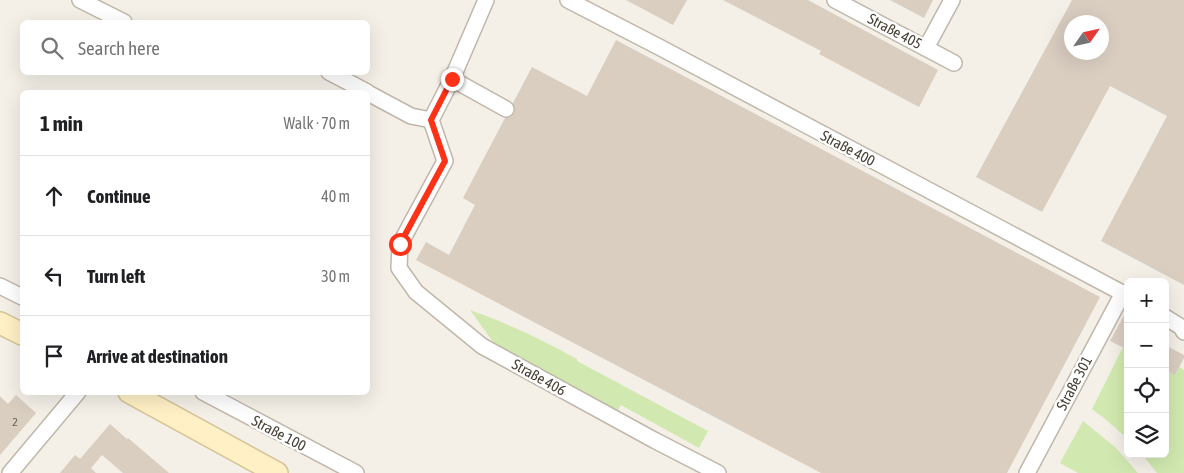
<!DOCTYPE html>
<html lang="en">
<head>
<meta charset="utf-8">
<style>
	:root { --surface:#fff; --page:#f6f6f6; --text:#202124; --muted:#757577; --line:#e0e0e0 }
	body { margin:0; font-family:"Asap Condensed",sans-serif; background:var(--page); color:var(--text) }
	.controls { position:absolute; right:15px; bottom:15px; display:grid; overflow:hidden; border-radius:8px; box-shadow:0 5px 20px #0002 }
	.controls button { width:45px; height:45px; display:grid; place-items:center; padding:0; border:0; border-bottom:1px solid var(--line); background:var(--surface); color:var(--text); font:25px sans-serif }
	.compass { position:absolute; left:1064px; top:15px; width:45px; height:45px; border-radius:50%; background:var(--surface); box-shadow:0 5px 20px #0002; rotate:56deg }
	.stop { position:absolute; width:15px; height:15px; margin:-11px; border:4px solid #fd3216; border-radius:50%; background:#fff }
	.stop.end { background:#fd3216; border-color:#fff; box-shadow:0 1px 5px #0008 }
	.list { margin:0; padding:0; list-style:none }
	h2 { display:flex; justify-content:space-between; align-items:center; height:65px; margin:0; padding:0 20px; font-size:21px }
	h2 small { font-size:16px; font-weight:400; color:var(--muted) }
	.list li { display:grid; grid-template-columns:32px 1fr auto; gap:15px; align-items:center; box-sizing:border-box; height:80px; padding:0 20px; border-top:1px solid var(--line) }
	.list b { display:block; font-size:19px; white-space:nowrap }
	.list em { font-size:16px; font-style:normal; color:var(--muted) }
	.icon { flex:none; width:28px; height:28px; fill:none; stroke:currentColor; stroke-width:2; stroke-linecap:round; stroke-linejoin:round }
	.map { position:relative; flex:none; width:1184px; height:473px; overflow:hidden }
	.search { position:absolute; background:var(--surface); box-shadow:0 5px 20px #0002; left:20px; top:20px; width:350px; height:55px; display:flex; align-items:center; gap:12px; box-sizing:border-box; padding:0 18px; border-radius:8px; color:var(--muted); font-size:19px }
	.panel { position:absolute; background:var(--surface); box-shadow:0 5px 20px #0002; left:20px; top:90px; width:350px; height:305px; border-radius:8px }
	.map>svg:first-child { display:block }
</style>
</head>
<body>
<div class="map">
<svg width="1184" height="473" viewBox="0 0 1184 473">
	<rect width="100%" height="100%" fill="#f4f0e8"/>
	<!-- green -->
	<g fill="#d1e9b0">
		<path d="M 470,310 C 508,323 542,340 577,359 L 577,361 L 708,431 L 699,448 L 621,405 L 616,413 L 499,350 Z"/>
		<path d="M 1123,347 L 1128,350 L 1128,439 L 1104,418 L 1092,409 Z"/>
		<path d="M 1179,367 L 1184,370 L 1184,473 L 1157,473 L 1142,454 L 1165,454 L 1165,370 L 1175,375 Z"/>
		<path d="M 1083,421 L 1115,447 L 1138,473 L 1078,473 L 1060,463 Z"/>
	</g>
	<!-- building -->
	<g fill="#d9cec0" fill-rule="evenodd">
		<path d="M 626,0 L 687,0 L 673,25 Z"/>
		<path d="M 723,0 L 808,0 L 938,70 L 919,107 L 819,54 L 821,51 Z"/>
		<path d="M 890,0 L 933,0 L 924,18 Z"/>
		<path d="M 1072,0 L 1184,0 L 1184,285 L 1101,241 L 1167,116 L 1110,86 L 1042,212 L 976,177 ZM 1072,22 L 1102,22 L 1102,52 L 1072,52 Z"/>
		<path d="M 616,40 L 1100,297 L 1007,473 L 821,473 L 416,260 L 426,242 L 449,255 L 475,205 L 463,198 L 505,118 L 510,117 L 514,113 L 515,108 L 513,103 L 532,67 L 587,96 Z"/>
		<path d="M 1128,308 L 1128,350 L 1110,341 Z"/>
		<path d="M 1165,345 L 1184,355 L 1184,358 L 1175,375 L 1165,370 Z"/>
		<path d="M 16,395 L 36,413 L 0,455 L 0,396 L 8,404 Z"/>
		<path d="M 110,424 L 127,439 L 128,438 L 169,473 L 123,473 L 102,455 L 91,468 L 96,473 L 60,473 L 75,455 L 80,459 Z"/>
	</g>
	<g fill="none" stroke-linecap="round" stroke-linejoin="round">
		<!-- street casing -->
		<g stroke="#c0b7aa" stroke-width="18">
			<g id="street">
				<path d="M 80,0 L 124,22"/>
				<path d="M 486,0 L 452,79 L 431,120 L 445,161 L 400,244 L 399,268 L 416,292 L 482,346 L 654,440 L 718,473"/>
				<path d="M 568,0 L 661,48 L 1128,296"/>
				<path d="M 835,0 L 954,63"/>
				<path d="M 926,48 L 952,0"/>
				<path d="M 329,72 L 367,92"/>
				<path d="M 452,79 L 506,109"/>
				<path d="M 368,93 L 411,116 L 431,120"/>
				<path d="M 0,286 L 22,297"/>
				<path d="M 1165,317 L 1181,327 L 1184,332"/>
				<path d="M 203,392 L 356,473"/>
				<path d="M 10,473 L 78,392"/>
				<path d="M 1027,473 L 1123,293"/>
			</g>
		</g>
		<!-- secondary casing -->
		<g stroke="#d5c397" stroke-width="24">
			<g id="secondary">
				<path d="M 0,323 L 22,334"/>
				<path d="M 129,392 L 277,473"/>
			</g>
		</g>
		<!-- street -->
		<use href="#street" stroke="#fff" stroke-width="15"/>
		<!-- secondary -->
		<use href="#secondary" stroke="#fff0c6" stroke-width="21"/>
	</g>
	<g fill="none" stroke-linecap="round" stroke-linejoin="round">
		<!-- route -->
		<path stroke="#fd3216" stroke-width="6" d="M 400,244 L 445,161 L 431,120 L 452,79"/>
	</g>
	<g text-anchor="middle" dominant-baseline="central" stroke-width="5" stroke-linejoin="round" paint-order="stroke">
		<!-- number labels -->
		<g font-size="12" fill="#6c6458">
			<text x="15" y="422">2</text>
		</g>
		<!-- street labels -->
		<g font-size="15" fill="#474036" stroke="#fff">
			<text transform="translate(895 31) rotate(28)">Straße 405</text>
			<text transform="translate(848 148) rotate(28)">Straße 400</text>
			<text transform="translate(539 377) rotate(29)">Straße 406</text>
			<text transform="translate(1074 383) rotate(-62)">Straße 301</text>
			<text transform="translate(279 433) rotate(28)">Straße 100</text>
		</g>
	</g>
</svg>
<div class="controls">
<button>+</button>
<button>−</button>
<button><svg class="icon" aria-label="locate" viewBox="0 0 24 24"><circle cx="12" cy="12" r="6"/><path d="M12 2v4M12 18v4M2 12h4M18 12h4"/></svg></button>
<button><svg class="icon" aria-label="layers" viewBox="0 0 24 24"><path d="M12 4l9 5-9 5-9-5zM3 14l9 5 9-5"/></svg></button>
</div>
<svg class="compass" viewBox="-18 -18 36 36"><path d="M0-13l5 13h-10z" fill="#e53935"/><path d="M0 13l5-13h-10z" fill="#757577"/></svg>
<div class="stop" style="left:400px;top:244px"></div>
<div class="stop end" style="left:452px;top:79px"></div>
<div class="search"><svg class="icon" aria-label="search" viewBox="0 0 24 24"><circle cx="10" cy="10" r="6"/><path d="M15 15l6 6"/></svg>Search here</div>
<section class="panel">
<h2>1 min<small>Walk · 70 m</small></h2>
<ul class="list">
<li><svg class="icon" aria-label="ahead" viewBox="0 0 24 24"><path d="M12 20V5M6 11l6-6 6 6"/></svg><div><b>Continue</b></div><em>40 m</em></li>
<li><svg class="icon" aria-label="left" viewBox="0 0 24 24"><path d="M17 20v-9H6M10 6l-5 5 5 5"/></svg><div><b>Turn left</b></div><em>30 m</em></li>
<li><svg class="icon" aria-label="arrive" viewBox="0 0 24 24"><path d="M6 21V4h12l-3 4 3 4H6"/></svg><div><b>Arrive at destination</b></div></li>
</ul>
</section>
</div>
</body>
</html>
